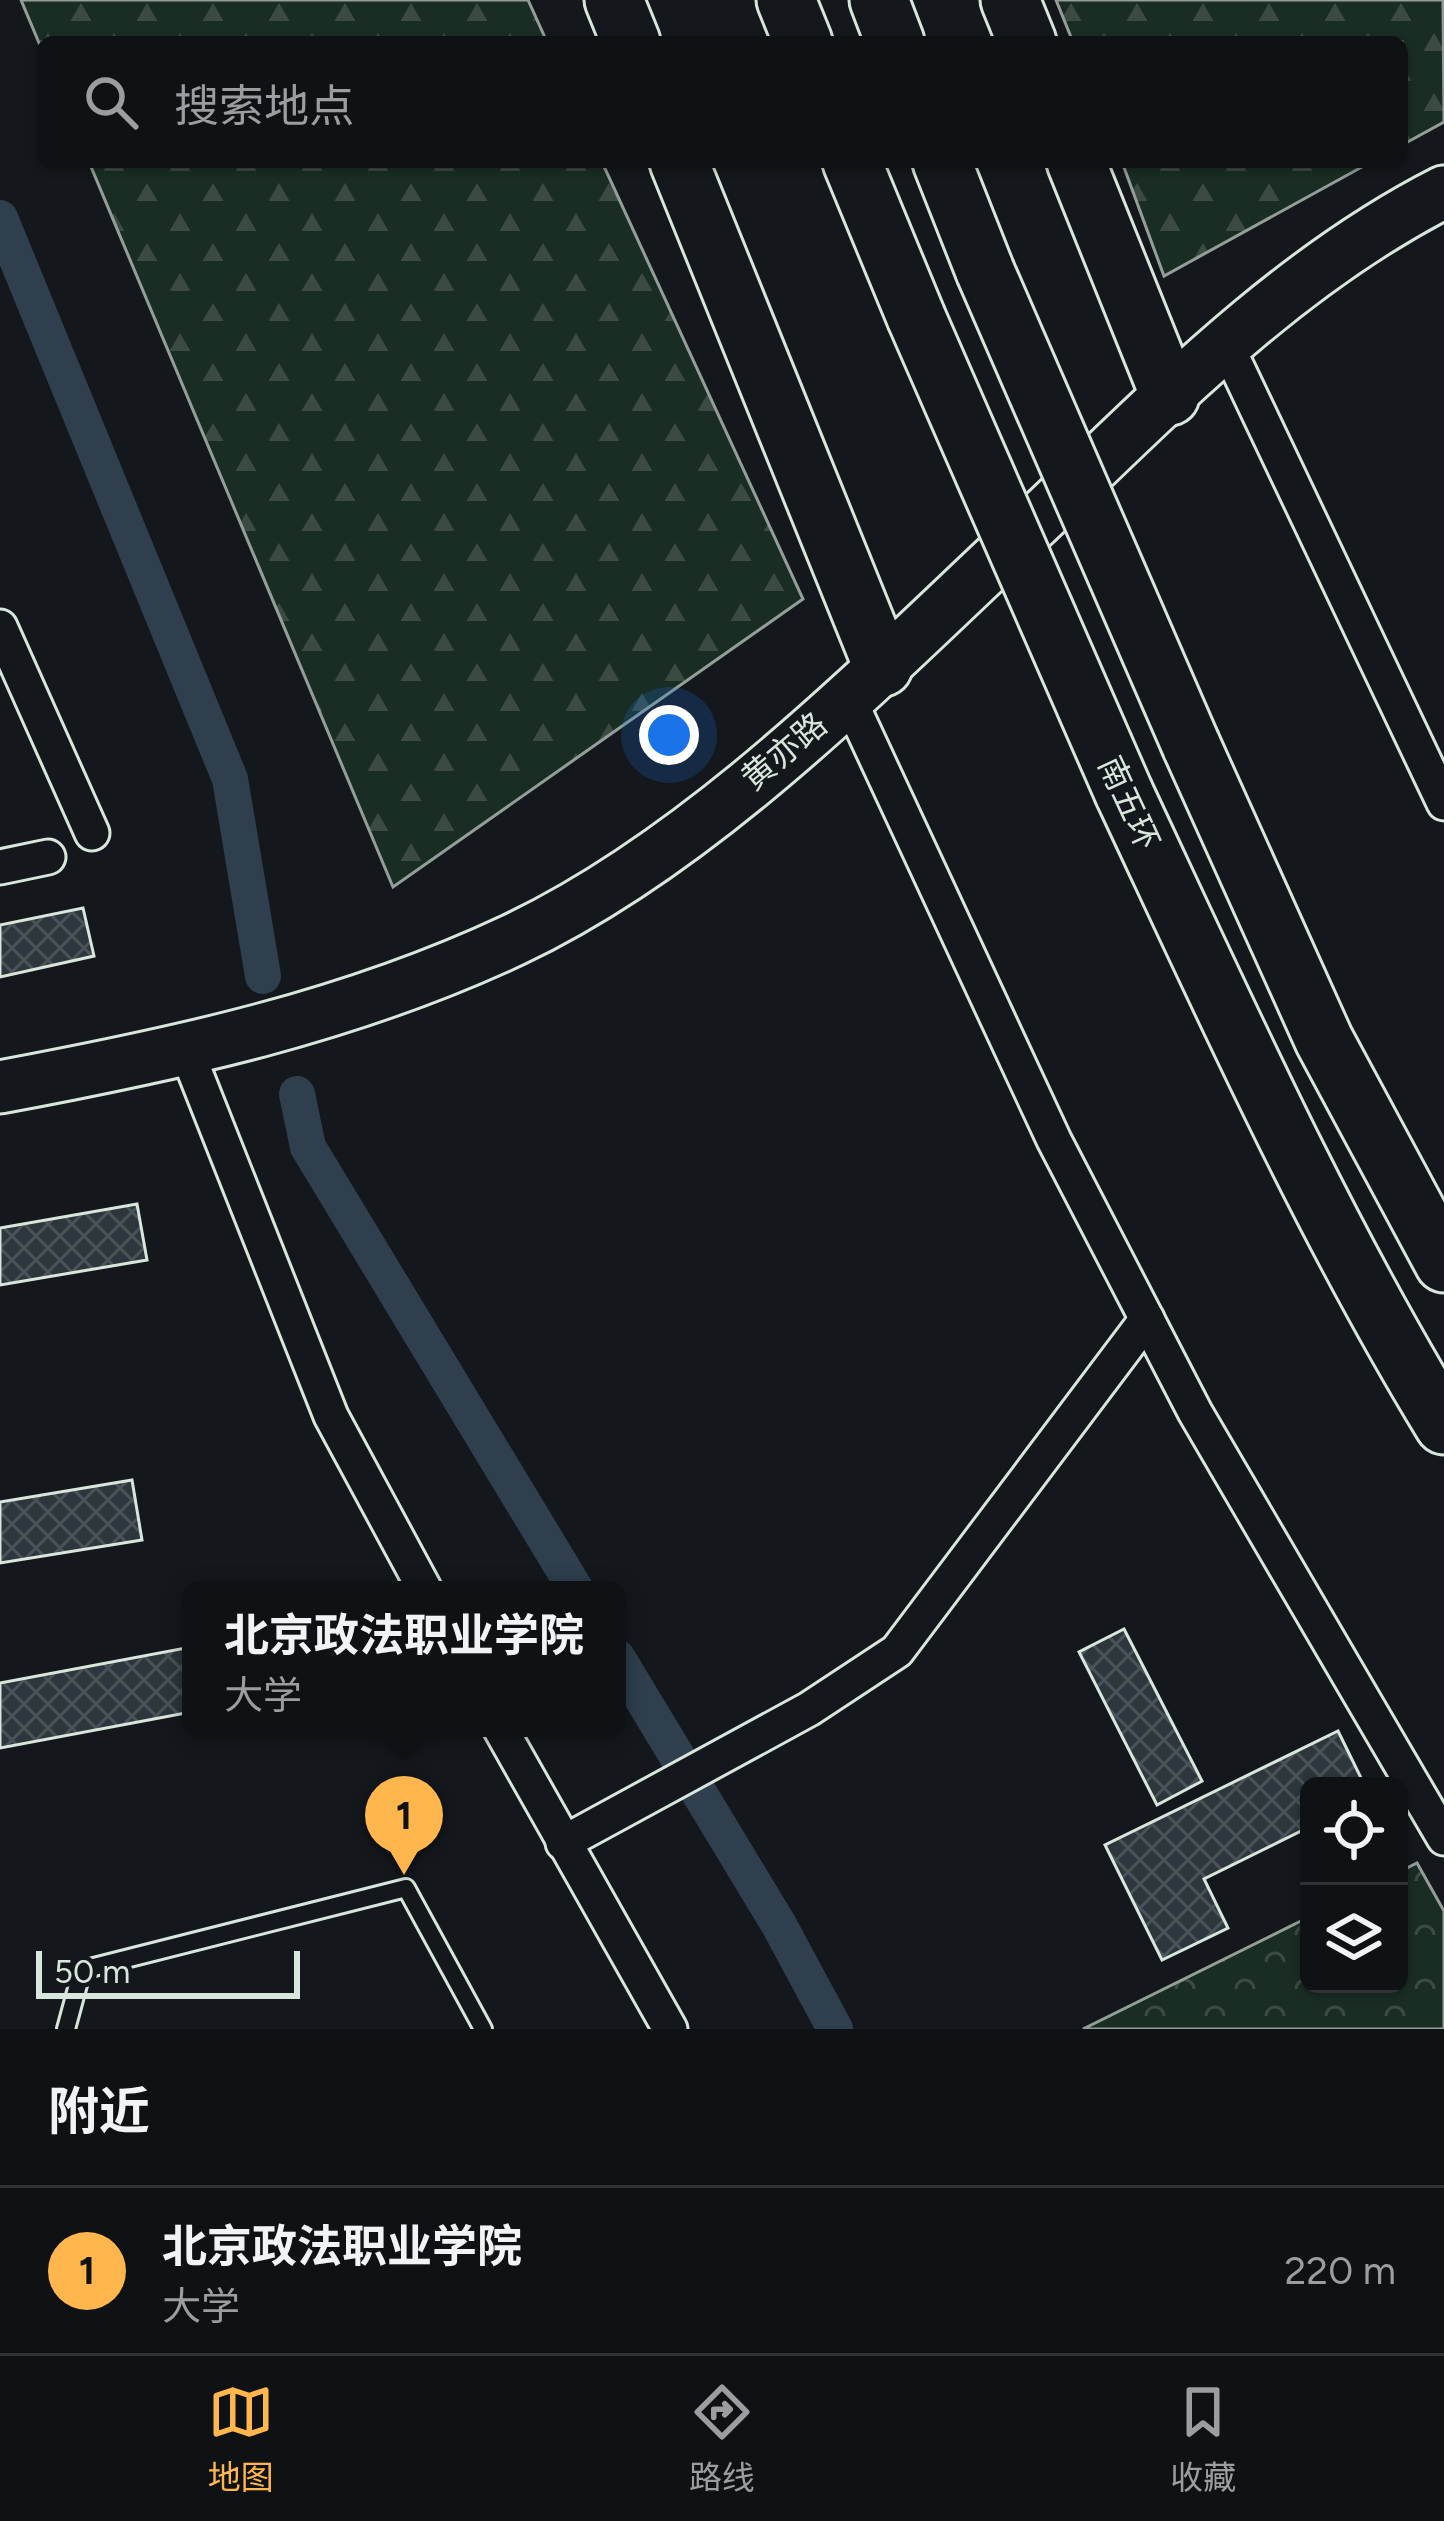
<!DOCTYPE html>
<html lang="zh">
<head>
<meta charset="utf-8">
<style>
	:root { --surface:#0f1215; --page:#181b1e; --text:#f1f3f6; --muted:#9b9ea0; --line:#2f3234; --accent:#ffb74d }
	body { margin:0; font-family:Figtree,"Noto Sans SC",sans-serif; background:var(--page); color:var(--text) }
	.controls { position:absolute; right:36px; bottom:36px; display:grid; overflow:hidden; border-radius:18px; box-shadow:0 3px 9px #0004 }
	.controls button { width:108px; height:108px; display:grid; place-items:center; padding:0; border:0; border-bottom:3px solid var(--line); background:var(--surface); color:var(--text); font:60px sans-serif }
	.scale { position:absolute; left:36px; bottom:30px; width:264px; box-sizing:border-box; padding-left:12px; border:6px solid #d8e6dc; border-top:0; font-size:33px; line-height:42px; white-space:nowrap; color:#d8e6dc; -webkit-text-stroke:9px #14181c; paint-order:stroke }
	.you { position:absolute; left:669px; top:735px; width:42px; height:42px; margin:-30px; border:9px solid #fff; border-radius:50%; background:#1a73e8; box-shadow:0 0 0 18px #1a73e833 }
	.badge { display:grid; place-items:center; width:78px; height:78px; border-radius:50%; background:var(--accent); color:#111; font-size:39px; font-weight:700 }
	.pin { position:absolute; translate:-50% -99px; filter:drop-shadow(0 3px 6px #0008) }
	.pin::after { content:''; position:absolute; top:63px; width:42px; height:36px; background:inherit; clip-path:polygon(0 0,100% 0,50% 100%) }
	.popup { position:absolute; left:182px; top:1581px; width:444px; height:156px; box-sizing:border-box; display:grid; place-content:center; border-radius:18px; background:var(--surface); filter:drop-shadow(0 3px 9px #0005); font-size:39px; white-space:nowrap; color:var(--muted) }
	.popup b { font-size:45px; color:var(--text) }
	.popup::after { content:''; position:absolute; left:50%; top:100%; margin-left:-24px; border:24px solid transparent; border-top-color:var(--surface) }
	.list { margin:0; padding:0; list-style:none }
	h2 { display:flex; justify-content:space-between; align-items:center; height:156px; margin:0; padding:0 48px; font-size:51px }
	h2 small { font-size:39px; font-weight:400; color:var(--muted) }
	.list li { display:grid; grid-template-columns:78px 1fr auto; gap:36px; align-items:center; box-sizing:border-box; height:168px; padding:0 48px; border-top:3px solid var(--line) }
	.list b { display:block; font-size:45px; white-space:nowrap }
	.list p { margin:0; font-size:39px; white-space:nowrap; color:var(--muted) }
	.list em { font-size:39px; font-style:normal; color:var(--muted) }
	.icon { flex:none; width:66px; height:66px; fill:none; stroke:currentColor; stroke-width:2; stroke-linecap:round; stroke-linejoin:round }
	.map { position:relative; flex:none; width:1444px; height:2029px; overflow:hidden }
	.search { position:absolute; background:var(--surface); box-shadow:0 3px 9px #0004; left:36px; right:36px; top:36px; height:132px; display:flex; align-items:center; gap:30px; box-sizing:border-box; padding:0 42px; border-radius:18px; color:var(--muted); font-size:45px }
	.sheet { height:324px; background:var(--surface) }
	nav { display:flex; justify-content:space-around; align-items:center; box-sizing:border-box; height:168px; border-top:3px solid var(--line); background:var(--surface); font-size:33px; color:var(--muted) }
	nav a { display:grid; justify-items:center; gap:6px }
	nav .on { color:var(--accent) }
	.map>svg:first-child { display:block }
</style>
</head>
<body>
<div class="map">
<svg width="1444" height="2029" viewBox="0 0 1444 2029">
	<defs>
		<pattern id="forest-firs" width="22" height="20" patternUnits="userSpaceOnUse" patternTransform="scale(3)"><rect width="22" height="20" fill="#1a2d24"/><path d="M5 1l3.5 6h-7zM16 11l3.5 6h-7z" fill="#3b4b43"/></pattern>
		<pattern id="park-crowns" width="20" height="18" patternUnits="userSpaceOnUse" patternTransform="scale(3)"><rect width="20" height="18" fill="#1a2d24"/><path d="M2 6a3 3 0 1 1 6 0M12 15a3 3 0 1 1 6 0" fill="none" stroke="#3b4b43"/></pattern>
		<pattern id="building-cross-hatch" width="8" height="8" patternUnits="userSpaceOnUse" patternTransform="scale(3)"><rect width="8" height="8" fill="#2c363c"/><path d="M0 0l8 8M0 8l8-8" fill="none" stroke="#4a5358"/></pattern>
	</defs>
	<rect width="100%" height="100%" fill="#14181c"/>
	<!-- forest -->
	<g fill="url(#forest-firs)" stroke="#939e99" stroke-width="3">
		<path d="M 21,0 L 528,0 L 547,42 L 42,42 L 42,50 Z"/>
		<path d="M 1056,0 L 1443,0 L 1444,122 L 1402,145 L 1402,42 L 1073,42 Z"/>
		<path d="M 89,162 L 602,162 L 803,599 L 393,887 Z"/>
		<path d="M 1122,162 L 1371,162 L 1164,276 Z"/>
	</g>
	<!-- park -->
	<path fill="url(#park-crowns)" stroke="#939e99" stroke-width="3" d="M 1417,1863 L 1444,1911 L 1444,2029 L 1083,2029 L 1309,1917 L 1309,1984 L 1399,1984 L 1399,1872 Z"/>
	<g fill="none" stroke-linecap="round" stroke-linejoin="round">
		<!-- canal -->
		<g stroke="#2f3f4d" stroke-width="36">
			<path d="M 0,218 L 230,779 L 263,976"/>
			<path d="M 297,1094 L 308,1147 L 576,1590"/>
			<path d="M 617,1657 L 779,1925 L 835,2029"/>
		</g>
	</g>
	<!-- building -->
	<g fill="url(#building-cross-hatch)" stroke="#d8e6dc" stroke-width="3">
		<path d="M 83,908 L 94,956 L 0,977 L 0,925 Z"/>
		<path d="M 137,1204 L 147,1260 L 0,1285 L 0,1228 Z"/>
		<path d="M 132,1480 L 142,1540 L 0,1563 L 0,1502 Z"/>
		<path d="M 1124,1629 L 1202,1781 L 1157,1805 L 1079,1652 Z"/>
		<path d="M 191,1647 L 191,1712 L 0,1748 L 0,1683 Z"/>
		<path d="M 1338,1731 L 1365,1786 L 1309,1786 L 1309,1827 L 1204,1879 L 1228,1928 L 1162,1960 L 1105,1845 Z"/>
	</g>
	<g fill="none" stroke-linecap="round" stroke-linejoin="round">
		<!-- lane casing -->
		<g stroke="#d8e6dc" stroke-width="22">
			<path id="lane" d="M 66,2029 L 82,1970 L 406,1888 L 483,2029"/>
		</g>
		<!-- street casing -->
		<g stroke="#d8e6dc" stroke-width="39">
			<g id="street">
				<path d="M 1225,342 L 1444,803"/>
				<path d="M 0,627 L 92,833"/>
				<path d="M 848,697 L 1054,1140 L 1195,1412 L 1444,1838"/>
				<path d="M 0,867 L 48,857"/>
				<path d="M 187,1052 L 331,1416 L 425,1590"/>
				<path d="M 500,1728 L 670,2029"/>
				<path d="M 563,1843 L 809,1709 L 897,1651 L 1147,1319"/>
			</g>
		</g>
		<!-- primary casing -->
		<g stroke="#d8e6dc" stroke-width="57">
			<path id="primary" d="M 0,1087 C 177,1054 349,1017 513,940 C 695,854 858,690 1003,553 C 1141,424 1273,279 1444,192"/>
		</g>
		<!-- highway casing -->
		<g stroke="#d8e6dc" stroke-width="63">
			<g id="highway">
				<path d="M 614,0 L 631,42"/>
				<path d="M 786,0 L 803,42"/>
				<path d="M 879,0 L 895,42"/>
				<path d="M 1010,0 L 1027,42"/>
				<path d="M 679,162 L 883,667"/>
				<path d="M 852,162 L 916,317"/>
				<path d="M 942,162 L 985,271"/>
				<path d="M 1076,162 L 1170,396"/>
				<path d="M 1191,745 L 1324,1040 L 1444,1263"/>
				<path d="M 1124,793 C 1224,1006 1321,1223 1444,1425"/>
			</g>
		</g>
		<!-- lane -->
		<use href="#lane" stroke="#14181c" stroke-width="16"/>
		<!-- street -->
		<use href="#street" stroke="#14181c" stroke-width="33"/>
		<!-- primary -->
		<use href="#primary" stroke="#14181c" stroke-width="51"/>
		<!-- highway -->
		<use href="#highway" stroke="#14181c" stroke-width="57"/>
		<!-- highway-bridge casing -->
		<g stroke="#d8e6dc" stroke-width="63" stroke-linecap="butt">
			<g id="highway-bridge">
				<path d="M 985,271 L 1191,745"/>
				<path d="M 916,317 L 1124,793"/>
			</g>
		</g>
		<!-- highway-bridge -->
		<use href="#highway-bridge" stroke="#14181c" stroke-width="57"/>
	</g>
	<g text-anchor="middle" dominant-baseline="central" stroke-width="9" stroke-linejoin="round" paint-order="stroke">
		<!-- street labels -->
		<g font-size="33" fill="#d8e6dc" stroke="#14181c">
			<text transform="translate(784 751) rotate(-40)">黄亦路</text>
			<text transform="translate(1129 803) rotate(65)">南五环</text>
		</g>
	</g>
</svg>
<div class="controls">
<button><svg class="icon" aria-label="locate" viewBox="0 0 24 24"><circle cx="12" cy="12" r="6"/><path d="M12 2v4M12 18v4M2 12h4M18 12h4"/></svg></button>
<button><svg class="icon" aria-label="layers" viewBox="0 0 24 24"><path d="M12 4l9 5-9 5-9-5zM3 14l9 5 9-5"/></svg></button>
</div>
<div class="scale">50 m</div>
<div class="you"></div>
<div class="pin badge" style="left:404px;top:1875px">1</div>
<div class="popup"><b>北京政法职业学院</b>大学</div>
<div class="search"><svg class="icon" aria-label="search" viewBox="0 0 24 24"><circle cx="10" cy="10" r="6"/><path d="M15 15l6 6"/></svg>搜索地点</div>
</div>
<section class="sheet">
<h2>附近<small></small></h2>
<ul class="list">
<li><span class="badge">1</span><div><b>北京政法职业学院</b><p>大学</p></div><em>220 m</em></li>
</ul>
</section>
<nav>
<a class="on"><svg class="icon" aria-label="map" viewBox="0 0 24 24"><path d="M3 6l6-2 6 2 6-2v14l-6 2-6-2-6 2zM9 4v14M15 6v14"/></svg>地图</a>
<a><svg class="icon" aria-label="directions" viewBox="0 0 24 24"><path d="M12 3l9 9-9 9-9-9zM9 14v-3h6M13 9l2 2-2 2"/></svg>路线</a>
<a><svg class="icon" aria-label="saved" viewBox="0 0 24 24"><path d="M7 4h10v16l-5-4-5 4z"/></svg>收藏</a>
</nav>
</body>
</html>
